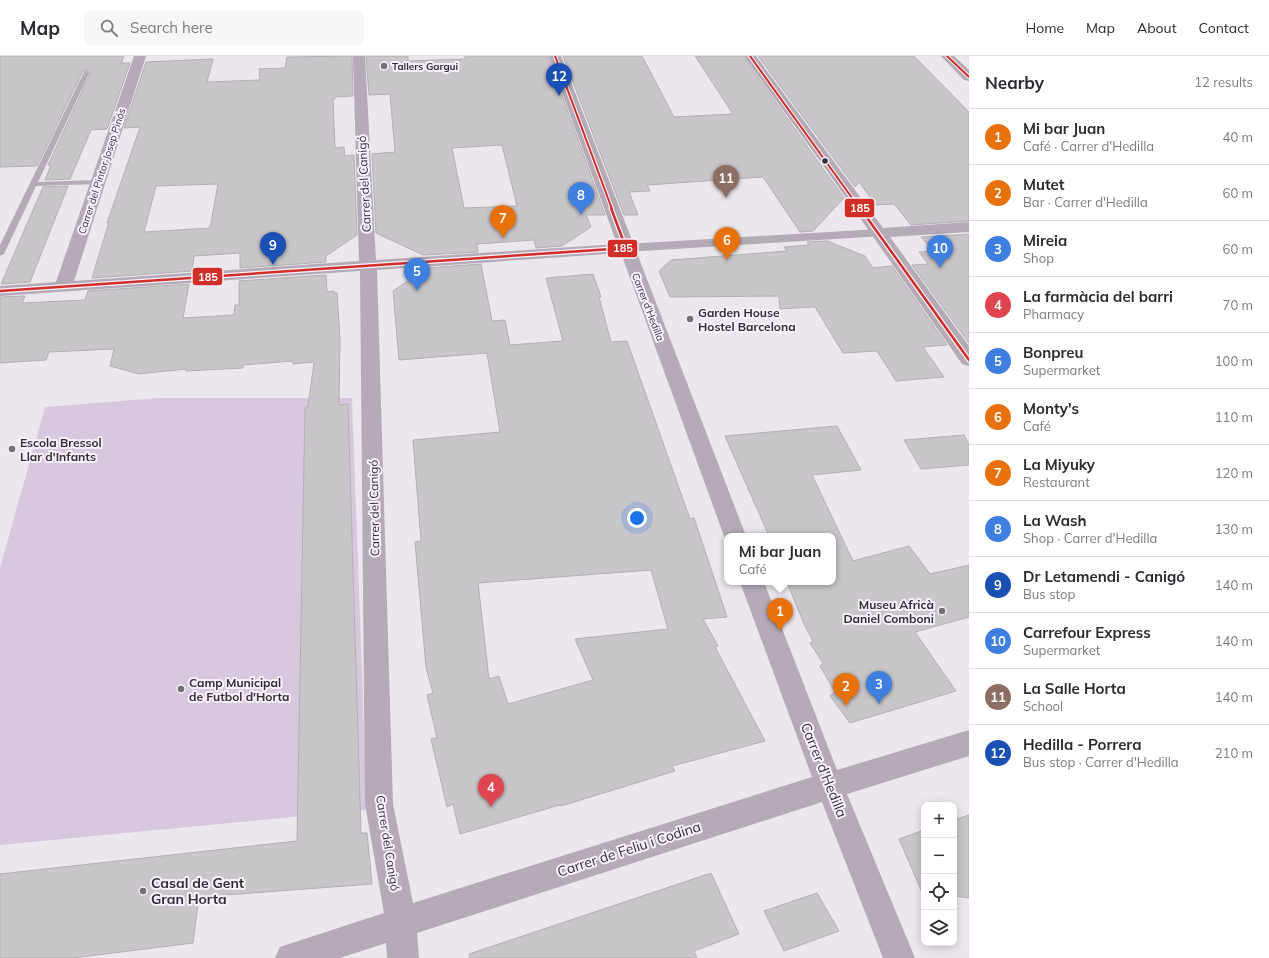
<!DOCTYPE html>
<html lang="en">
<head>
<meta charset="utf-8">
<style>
	:root { --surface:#fff; --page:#f7f7f7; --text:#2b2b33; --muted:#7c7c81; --line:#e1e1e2; --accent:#db2777 }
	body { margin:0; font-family:Mulish,sans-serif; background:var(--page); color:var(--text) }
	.controls { position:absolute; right:12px; bottom:12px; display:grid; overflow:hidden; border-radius:8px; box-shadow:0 2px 10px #0003 }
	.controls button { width:36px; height:36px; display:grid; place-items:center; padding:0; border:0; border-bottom:1px solid var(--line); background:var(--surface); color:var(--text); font:20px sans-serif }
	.you { position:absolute; left:637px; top:462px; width:14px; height:14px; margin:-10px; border:3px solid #fff; border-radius:50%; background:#1a73e8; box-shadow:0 0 0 6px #1a73e833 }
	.badge { display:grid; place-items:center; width:26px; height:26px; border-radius:50%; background:var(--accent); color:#fff; font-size:13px; font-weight:700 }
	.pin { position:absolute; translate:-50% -33px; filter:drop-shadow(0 1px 2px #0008) }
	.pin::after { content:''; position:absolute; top:21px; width:14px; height:12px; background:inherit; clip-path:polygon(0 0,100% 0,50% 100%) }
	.popup { position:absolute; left:724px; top:477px; width:112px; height:52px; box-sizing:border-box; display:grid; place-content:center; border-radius:8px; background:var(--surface); filter:drop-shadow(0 1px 3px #0005); font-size:13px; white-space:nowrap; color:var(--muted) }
	.popup b { font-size:15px; color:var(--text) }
	.popup::after { content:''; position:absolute; left:50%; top:100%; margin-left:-8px; border:8px solid transparent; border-top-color:var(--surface) }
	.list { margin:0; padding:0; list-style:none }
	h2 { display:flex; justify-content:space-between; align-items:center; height:52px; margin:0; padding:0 16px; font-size:17px }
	h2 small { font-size:13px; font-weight:400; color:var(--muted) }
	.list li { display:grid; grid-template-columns:26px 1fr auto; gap:12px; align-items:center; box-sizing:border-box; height:56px; padding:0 16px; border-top:1px solid var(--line) }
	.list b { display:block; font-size:15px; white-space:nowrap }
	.list p { margin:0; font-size:13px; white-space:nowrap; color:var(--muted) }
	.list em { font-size:13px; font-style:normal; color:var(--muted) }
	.icon { flex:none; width:22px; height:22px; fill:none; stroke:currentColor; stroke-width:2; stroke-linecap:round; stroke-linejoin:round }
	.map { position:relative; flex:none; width:969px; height:902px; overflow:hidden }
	header { display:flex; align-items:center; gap:24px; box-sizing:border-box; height:56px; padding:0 20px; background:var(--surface); border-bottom:1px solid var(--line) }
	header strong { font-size:19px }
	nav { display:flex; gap:22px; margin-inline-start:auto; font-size:14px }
	.search { width:280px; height:36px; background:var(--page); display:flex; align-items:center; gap:10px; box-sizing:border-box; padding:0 14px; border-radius:8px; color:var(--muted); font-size:15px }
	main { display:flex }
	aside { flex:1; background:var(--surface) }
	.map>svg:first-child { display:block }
</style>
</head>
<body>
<header>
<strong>Map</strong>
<div class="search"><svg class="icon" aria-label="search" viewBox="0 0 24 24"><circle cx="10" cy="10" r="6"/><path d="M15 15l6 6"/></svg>Search here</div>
<nav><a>Home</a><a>Map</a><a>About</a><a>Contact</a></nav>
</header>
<main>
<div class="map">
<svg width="969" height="902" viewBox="0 0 969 902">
	<rect width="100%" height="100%" fill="#ebe7ed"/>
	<!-- green -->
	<path fill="#d8c8df" d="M 158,342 L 352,342 L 367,754 L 0,789 L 0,512 L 45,351 Z"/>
	<!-- building -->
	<g fill="#c9c6ca" stroke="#b3b0b4" fill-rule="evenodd">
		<path d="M 0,0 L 124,0 L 121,7 L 130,7 L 107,73 L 91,74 L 70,123 L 45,124 L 51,109 L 48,109 L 91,16 L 88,13 L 83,15 L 37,110 L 0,111 Z"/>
		<path d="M 352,0 L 353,40 L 335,41 L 335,43 L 333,43 L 335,92 L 344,91 L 345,100 L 354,99 L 357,179 L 326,200 L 326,206 L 240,212 L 240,197 L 194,200 L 192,215 L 92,222 L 109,166 L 107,167 L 140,71 L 124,72 L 146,6 L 213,3 L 207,26 L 260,24 L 259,13 L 285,12 L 287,1 ZM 218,128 L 210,172 L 144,176 L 156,130 Z"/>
		<path d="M 366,0 L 408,0 L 408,5 L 465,3 L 465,0 L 548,0 L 605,159 L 586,159 L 591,171 L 562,190 L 536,192 L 534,184 L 477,188 L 478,196 L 423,199 L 376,177 L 372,98 L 395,96 L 390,38 L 369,39 ZM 502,89 L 517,150 L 464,152 L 452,92 Z"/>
		<path d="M 563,0 L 642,0 L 674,61 L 733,58 L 695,0 L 743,0 L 844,142 L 813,175 L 800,176 L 763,121 L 647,129 L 650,135 L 629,136 L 638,159 L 624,159 Z"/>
		<path d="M 758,0 L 914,0 L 969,56 L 969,165 L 911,169 L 894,148 L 876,149 L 859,126 L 855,131 Z"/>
		<path d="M 68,130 L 30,226 L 1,228 L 43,131 Z"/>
		<path d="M 969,178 L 969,287 L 912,209 L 928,208 L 919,196 L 933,195 L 921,181 Z"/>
		<path d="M 827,185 L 865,200 L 873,212 L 892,210 L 947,289 L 923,291 L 944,321 L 896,325 L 877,295 L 843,297 L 815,251 L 780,253 L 779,240 L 670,241 L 659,215 L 671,204 L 787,195 L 784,191 L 809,189 L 807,186 Z"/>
		<path d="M 481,208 L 492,265 L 505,264 L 510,289 L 563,285 L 546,222 L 593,218 L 601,241 L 599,241 L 611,286 L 627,285 L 690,463 L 694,462 L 727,561 L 703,563 L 718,590 L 715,591 L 765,685 L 672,710 L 675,715 L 561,750 L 560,749 L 460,778 L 453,748 L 447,751 L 431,683 L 437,682 L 427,639 L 433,637 L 426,611 L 415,486 L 421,485 L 413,384 L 500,376 L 487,297 L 399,304 L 393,235 L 426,212 ZM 651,514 L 668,573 L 575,583 L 593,624 L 508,648 L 499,620 L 489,623 L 478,527 Z"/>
		<path d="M 326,219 L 327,236 L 334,235 L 334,237 L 337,237 L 340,282 L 339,349 L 348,348 L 361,777 L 367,777 L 372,828 L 199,841 L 193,887 L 73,902 L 0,902 L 0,818 L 297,785 L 305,352 L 308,351 L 314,306 L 293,308 L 293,305 L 243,309 L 243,312 L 186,315 L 186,313 L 139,318 L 110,310 L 114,293 L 49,296 L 46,304 L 0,307 L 0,241 L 25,240 L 22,247 L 85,244 L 88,235 L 189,228 L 183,262 L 234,259 L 235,249 L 239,249 L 239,225 Z"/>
		<path d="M 837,370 L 861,414 L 812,419 L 853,505 L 909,490 L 930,518 L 969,509 L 969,561 L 915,576 L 956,635 L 850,667 L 830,640 L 835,636 L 820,610 L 823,607 L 810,587 L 813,585 L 804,568 L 787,526 L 833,526 L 833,480 L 769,480 L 725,380 Z"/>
		<path d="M 964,379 L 969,388 L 969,409 L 921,413 L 904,384 Z"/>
		<path d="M 969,759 L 969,842 L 954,840 L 954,764 Z"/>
		<path d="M 924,774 L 924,837 L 922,836 L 899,783 Z"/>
		<path d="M 711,817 L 739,878 L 694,895 L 697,902 L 470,902 L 469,898 Z"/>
		<path d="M 817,837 L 839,875 L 784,895 L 764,855 Z"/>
	</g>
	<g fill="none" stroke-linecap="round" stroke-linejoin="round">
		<!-- service -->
		<path fill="#b4abb7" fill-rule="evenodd" d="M 87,14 L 90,16 L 38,126 L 98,124 L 102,126 L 98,128 L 36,130 L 4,198 L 0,200 L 0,189 L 84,16 Z"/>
		<!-- pedestrian -->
		<path fill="#b4abb7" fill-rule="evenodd" d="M 879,173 L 883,174 L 885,177 L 883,180 L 626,196 L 622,195 L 620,192 L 622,189 L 626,188 Z"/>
		<!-- minor -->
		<g fill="#b4abb7" fill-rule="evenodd">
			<path d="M 134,0 L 146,0 L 74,225 L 359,205 L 353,0 L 365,0 L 376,204 L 617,188 L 549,0 L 561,0 L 746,480 L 727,480 L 727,486 L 724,480 L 621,197 L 377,214 L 393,748 L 413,847 L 812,721 L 740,526 L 764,526 L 837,714 L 969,674 L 969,700 L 847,738 L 915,902 L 883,902 L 822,746 L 417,877 L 419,902 L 387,902 L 386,887 L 340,902 L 275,902 L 280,891 L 384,857 L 365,748 L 360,215 L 0,240 L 0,230 L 56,226 Z"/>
			<path d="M 744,0 L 756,0 L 883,172 L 969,166 L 969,176 L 890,181 L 969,290 L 969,310 L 962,308 L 825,112 Z"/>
			<path d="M 941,0 L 954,0 L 969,14 L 969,25 L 964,24 Z"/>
		</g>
		<!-- bus-1-far1 casing -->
		<g stroke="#faf1fe" stroke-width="4">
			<g id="bus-1-far1">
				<path d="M 555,0 L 612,153"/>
				<path d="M 750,0 L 860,153"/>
				<path d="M 947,0 L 969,21"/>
			</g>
		</g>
		<!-- bus-1 casing -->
		<g stroke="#faf1fe" stroke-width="5">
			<g id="bus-1">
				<path d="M 860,152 L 969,304"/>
				<path d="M 0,235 L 626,192 L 611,152"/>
			</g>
		</g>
		<!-- bus-1-far1 -->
		<use href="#bus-1-far1" stroke="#d02e26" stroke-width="2"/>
		<!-- bus-1 -->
		<use href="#bus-1" stroke="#d02e26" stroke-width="2.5"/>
	</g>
	<!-- markers -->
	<g fill="#736f75" stroke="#faf1fe" stroke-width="1.5">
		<circle cx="384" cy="10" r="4"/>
		<circle cx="690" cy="263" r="4"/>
		<circle cx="12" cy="393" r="4"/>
		<circle cx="942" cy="555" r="4"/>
		<circle cx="181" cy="633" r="4"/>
		<circle cx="143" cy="835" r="4"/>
	</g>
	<circle fill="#322f34" stroke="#faf1fe" stroke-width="1.5" cx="825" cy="105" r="3.5"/>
	<g text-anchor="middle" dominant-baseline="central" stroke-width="4" stroke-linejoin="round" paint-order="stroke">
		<!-- far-poi labels -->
		<g font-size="10" font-weight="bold" fill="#322f34" stroke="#faf1fe" text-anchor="start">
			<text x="392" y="10">Tallers Gargui</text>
		</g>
		<!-- far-street labels -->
		<g font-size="10" fill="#322f34" stroke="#faf1fe">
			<text transform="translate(102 115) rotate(-72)">Carrer del Pintor Josep Pinós</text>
			<text transform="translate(648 251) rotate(69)">Carrer d'Hedilla</text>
		</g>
		<!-- street labels -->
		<g font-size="12" fill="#322f34" stroke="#faf1fe">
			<text transform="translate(364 128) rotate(-93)">Carrer del Canigó</text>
			<text transform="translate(374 452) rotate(-91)">Carrer del Canigó</text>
			<text transform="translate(388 787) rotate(81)">Carrer del Canigó</text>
		</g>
		<!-- poi labels -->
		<g font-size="12" font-weight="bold" fill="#322f34" stroke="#faf1fe" text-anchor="start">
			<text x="698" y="256">Garden House<tspan x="698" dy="14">Hostel Barcelona</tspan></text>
			<text x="20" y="386">Escola Bressol<tspan x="20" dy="14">Llar d'Infants</tspan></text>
			<text x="934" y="548" text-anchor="end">Museu Africà<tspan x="934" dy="14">Daniel Comboni</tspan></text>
			<text x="189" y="626">Camp Municipal<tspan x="189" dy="14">de Futbol d'Horta</tspan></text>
		</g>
		<!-- near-street labels -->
		<g font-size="14" fill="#322f34" stroke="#faf1fe">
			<text transform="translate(824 714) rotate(68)">Carrer d'Hedilla</text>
			<text transform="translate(629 793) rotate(-18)">Carrer de Feliu i Codina</text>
		</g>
		<!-- near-poi labels -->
		<g font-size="14" font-weight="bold" fill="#322f34" stroke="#faf1fe" text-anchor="start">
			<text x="151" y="827">Casal de Gent<tspan x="151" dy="16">Gran Horta</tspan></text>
		</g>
	</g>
	<g stroke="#faf1fe" stroke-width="1.5">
		<rect x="844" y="142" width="31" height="20" rx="4" fill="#d02e26"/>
		<rect x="607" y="183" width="31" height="19" rx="4" fill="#d02e26"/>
		<rect x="192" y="211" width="31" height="19" rx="4" fill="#d02e26"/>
	</g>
	<g font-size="11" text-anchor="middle" font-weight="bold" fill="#fff">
		<text x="860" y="156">185</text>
		<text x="623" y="196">185</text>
		<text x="208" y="225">185</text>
	</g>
</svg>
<div class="controls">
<button>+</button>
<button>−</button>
<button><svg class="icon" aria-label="locate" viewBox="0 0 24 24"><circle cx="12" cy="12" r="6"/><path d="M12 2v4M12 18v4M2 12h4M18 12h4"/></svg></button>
<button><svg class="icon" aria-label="layers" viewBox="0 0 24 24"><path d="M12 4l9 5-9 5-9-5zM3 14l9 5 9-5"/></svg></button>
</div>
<div class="you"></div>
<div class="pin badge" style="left:780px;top:575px;background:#e8710a">1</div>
<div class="popup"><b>Mi bar Juan</b>Café</div>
<div class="pin badge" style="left:846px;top:650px;background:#e8710a">2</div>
<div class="pin badge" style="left:879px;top:648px;background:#3f7fe0">3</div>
<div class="pin badge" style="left:491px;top:751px;background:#e0444e">4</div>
<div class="pin badge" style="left:417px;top:235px;background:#3f7fe0">5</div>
<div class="pin badge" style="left:727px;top:204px;background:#e8710a">6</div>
<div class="pin badge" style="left:503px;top:182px;background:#e8710a">7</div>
<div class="pin badge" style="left:581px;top:159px;background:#3f7fe0">8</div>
<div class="pin badge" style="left:273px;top:209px;background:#1a4fb4">9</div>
<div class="pin badge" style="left:940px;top:212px;background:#3f7fe0">10</div>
<div class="pin badge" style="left:726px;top:142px;background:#8d6e63">11</div>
<div class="pin badge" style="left:559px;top:40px;background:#1a4fb4">12</div>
</div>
<aside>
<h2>Nearby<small>12 results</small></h2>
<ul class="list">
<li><span class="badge" style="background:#e8710a">1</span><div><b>Mi bar Juan</b><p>Café · Carrer d'Hedilla</p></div><em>40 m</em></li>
<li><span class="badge" style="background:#e8710a">2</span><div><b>Mutet</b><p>Bar · Carrer d'Hedilla</p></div><em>60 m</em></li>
<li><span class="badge" style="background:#3f7fe0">3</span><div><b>Mireia</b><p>Shop</p></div><em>60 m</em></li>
<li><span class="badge" style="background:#e0444e">4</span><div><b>La farmàcia del barri</b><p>Pharmacy</p></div><em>70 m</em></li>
<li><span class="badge" style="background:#3f7fe0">5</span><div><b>Bonpreu</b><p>Supermarket</p></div><em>100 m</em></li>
<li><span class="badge" style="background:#e8710a">6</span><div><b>Monty's</b><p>Café</p></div><em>110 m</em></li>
<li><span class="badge" style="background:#e8710a">7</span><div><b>La Miyuky</b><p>Restaurant</p></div><em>120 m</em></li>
<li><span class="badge" style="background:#3f7fe0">8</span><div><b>La Wash</b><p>Shop · Carrer d'Hedilla</p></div><em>130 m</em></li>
<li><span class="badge" style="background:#1a4fb4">9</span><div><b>Dr Letamendi - Canigó</b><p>Bus stop</p></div><em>140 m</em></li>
<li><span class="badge" style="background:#3f7fe0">10</span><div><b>Carrefour Express</b><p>Supermarket</p></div><em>140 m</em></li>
<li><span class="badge" style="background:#8d6e63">11</span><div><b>La Salle Horta</b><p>School</p></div><em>140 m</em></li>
<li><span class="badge" style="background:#1a4fb4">12</span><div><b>Hedilla - Porrera</b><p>Bus stop · Carrer d'Hedilla</p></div><em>210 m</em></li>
</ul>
</aside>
</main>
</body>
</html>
